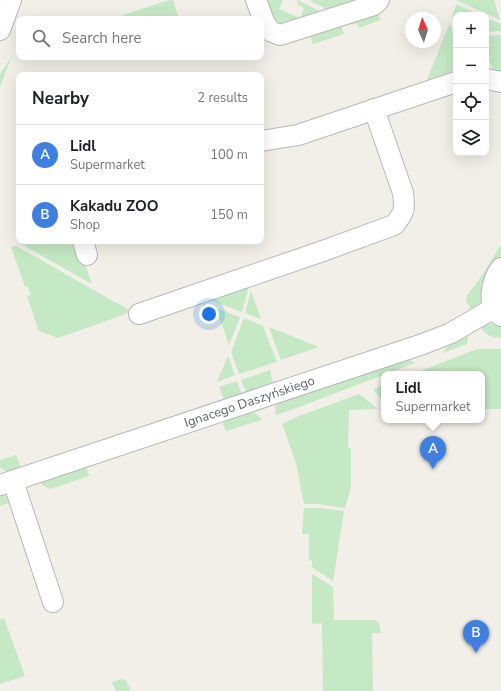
<!DOCTYPE html>
<html lang="en">
<head>
<meta charset="utf-8">
<style>
	:root { --surface:#fff; --page:#f6f6f6; --text:#202124; --muted:#757577; --line:#e0e0e0; --accent:#7c3aed }
	body { margin:0; font-family:"Nunito Sans",sans-serif; background:var(--page); color:var(--text) }
	.controls { position:absolute; right:12px; top:12px; display:grid; overflow:hidden; border-radius:8px; box-shadow:0 4px 16px #0002 }
	.controls button { width:36px; height:36px; display:grid; place-items:center; padding:0; border:0; border-bottom:1px solid var(--line); background:var(--surface); color:var(--text); font:20px sans-serif }
	.compass { position:absolute; left:405px; top:12px; width:36px; height:36px; border-radius:50%; background:var(--surface); box-shadow:0 4px 16px #0002; rotate:356deg }
	.you { position:absolute; left:209px; top:314px; width:14px; height:14px; margin:-10px; border:3px solid #fff; border-radius:50%; background:#1a73e8; box-shadow:0 0 0 6px #1a73e833 }
	.badge { display:grid; place-items:center; width:26px; height:26px; border-radius:50%; background:var(--accent); color:#fff; font-size:13px; font-weight:700 }
	.pin { position:absolute; translate:-50% -33px; filter:drop-shadow(0 1px 2px #0008) }
	.pin::after { content:''; position:absolute; top:21px; width:14px; height:12px; background:inherit; clip-path:polygon(0 0,100% 0,50% 100%) }
	.popup { position:absolute; left:381px; top:371px; width:104px; height:52px; box-sizing:border-box; display:grid; place-content:center; border-radius:8px; background:var(--surface); filter:drop-shadow(0 1px 3px #0005); font-size:13px; white-space:nowrap; color:var(--muted) }
	.popup b { font-size:15px; color:var(--text) }
	.popup::after { content:''; position:absolute; left:50%; top:100%; margin-left:-8px; border:8px solid transparent; border-top-color:var(--surface) }
	.list { margin:0; padding:0; list-style:none }
	h2 { display:flex; justify-content:space-between; align-items:center; height:52px; margin:0; padding:0 16px; font-size:17px }
	h2 small { font-size:13px; font-weight:400; color:var(--muted) }
	.list li { display:grid; grid-template-columns:26px 1fr auto; gap:12px; align-items:center; box-sizing:border-box; height:60px; padding:0 16px; border-top:1px solid var(--line) }
	.list b { display:block; font-size:15px; white-space:nowrap }
	.list p { margin:0; font-size:13px; white-space:nowrap; color:var(--muted) }
	.list em { font-size:13px; font-style:normal; color:var(--muted) }
	.icon { flex:none; width:22px; height:22px; fill:none; stroke:currentColor; stroke-width:2; stroke-linecap:round; stroke-linejoin:round }
	.map { position:relative; flex:none; width:501px; height:691px; overflow:hidden }
	.search { position:absolute; background:var(--surface); box-shadow:0 4px 16px #0002; left:16px; top:16px; width:248px; height:44px; display:flex; align-items:center; gap:10px; box-sizing:border-box; padding:0 14px; border-radius:8px; color:var(--muted); font-size:15px }
	.panel { position:absolute; background:var(--surface); box-shadow:0 4px 16px #0002; left:16px; top:72px; width:248px; height:172px; border-radius:8px }
	.map>svg:first-child { display:block }
</style>
</head>
<body>
<div class="map">
<svg width="501" height="691" viewBox="0 0 501 691">
	<rect width="100%" height="100%" fill="#f1efe8"/>
	<!-- green -->
	<g fill="#c5e8c5">
		<path d="M 169,0 L 173,0 L 179,19 L 111,19 Z"/>
		<path d="M 264,0 L 283,0 L 279,9 L 300,18 L 304,8 L 297,4 L 298,0 L 325,14 L 285,26 L 276,24 Z"/>
		<path d="M 310,0 L 358,0 L 338,7 L 326,9 L 311,1 Z"/>
		<path d="M 456,0 L 494,0 L 500,20 Z"/>
		<path d="M 456,5 L 458,5 L 480,15 L 456,15 L 456,33 L 452,16 Z"/>
		<path d="M 377,9 L 380,20 L 359,28 L 357,23 L 351,25 L 349,18 Z"/>
		<path d="M 486,18 L 501,24 L 501,31 L 486,32 Z"/>
		<path d="M 340,22 L 344,34 L 313,44 L 309,32 Z"/>
		<path d="M 449,25 L 451,25 L 453,36 L 456,41 L 456,70 L 427,80 Z"/>
		<path d="M 501,35 L 501,74 C 487,69 487,49 486,36 Z"/>
		<path d="M 12,56 L 0,87 L 0,74 Z"/>
		<path d="M 31,241 L 77,241 L 92,284 L 21,244 Z"/>
		<path d="M 501,244 L 501,255 L 496,262 L 480,303 L 472,311 L 466,300 L 467,296 L 485,271 Z"/>
		<path d="M 16,246 L 131,311 L 131,312 L 58,338 L 39,331 L 27,296 L 31,295 L 28,287 L 25,287 L 11,247 Z"/>
		<path d="M 249,286 L 242,312 L 203,297 Z"/>
		<path d="M 251,291 L 261,319 L 245,313 Z"/>
		<path d="M 216,308 L 240,317 L 229,345 Z"/>
		<path d="M 244,318 L 263,326 L 277,362 L 239,374 L 231,352 Z"/>
		<path d="M 486,324 L 501,325 L 501,338 C 490,337 487,336 481,327 Z"/>
		<path d="M 269,327 L 319,347 L 281,360 Z"/>
		<path d="M 467,335 L 468,339 L 467,344 L 442,353 L 450,344 Z"/>
		<path d="M 477,349 L 501,349 L 501,409 L 482,409 L 482,374 L 413,374 Z"/>
		<path d="M 228,356 L 235,375 L 217,382 Z"/>
		<path d="M 402,360 L 410,360 L 415,363 L 291,410 L 276,415 C 274,410 276,405 279,401 Z"/>
		<path d="M 270,370 L 273,383 L 246,392 L 241,380 Z"/>
		<path d="M 237,381 L 241,393 L 224,400 L 219,387 Z"/>
		<path d="M 384,385 L 384,403 L 373,389 Z"/>
		<path d="M 359,394 L 378,409 L 349,410 L 348,448 L 351,448 L 351,487 L 345,508 L 317,504 L 304,504 L 296,463 L 282,424 L 294,418 Z"/>
		<path d="M 251,411 L 258,415 L 262,420 L 226,431 L 223,424 L 225,419 Z"/>
		<path d="M 16,455 L 21,468 L 7,472 L 0,467 L 0,460 Z"/>
		<path d="M 83,465 L 86,467 L 89,476 L 50,489 L 42,485 L 40,479 Z"/>
		<path d="M 0,494 L 5,496 L 12,502 L 0,506 Z"/>
		<path d="M 304,508 L 320,508 L 344,511 L 333,581 L 312,567 L 312,561 L 309,560 L 309,534 L 302,534 Z"/>
		<path d="M 312,574 L 333,587 L 334,620 L 375,620 L 379,623 L 381,633 L 372,633 L 373,691 L 323,691 L 322,623 L 312,624 Z"/>
		<path d="M 4,618 L 25,676 L 0,684 L 0,620 Z"/>
		<path d="M 122,679 L 126,680 L 131,691 L 116,691 L 112,682 Z"/>
	</g>
	<g fill="none" stroke-linecap="round" stroke-linejoin="round">
		<!-- minor casing -->
		<g stroke="#b5b8bc" stroke-width="22">
			<g id="minor">
				<path d="M 256,0 L 264,21 L 270,31 L 280,35 L 374,5 L 379,0"/>
				<path d="M 0,30 L 11,0"/>
				<path d="M 486,79 L 501,82"/>
				<path d="M 261,141 L 298,135 L 456,82"/>
				<path d="M 83,241 L 87,255"/>
				<path d="M 501,268 C 491,281 486,305 501,316"/>
				<path d="M 139,314 L 323,251 L 394,225 C 405,212 405,209 403,193 L 374,109"/>
				<path d="M 13,481 L 53,602"/>
				<path id="s1" d="M 0,485 L 423,344 L 451,333 L 494,308"/>
			</g>
		</g>
		<!-- minor -->
		<use href="#minor" stroke="#fff" stroke-width="20"/>
	</g>
	<g text-anchor="middle" dominant-baseline="central" stroke-width="4" stroke-linejoin="round" paint-order="stroke">
		<!-- street labels -->
		<g font-size="13" fill="#5f6368" stroke="#fff">
			<text stroke="none"><textPath href="#s1" startOffset="263">Ignacego Daszyńskiego</textPath></text>
		</g>
	</g>
</svg>
<div class="controls">
<button>+</button>
<button>−</button>
<button><svg class="icon" aria-label="locate" viewBox="0 0 24 24"><circle cx="12" cy="12" r="6"/><path d="M12 2v4M12 18v4M2 12h4M18 12h4"/></svg></button>
<button><svg class="icon" aria-label="layers" viewBox="0 0 24 24"><path d="M12 4l9 5-9 5-9-5zM3 14l9 5 9-5"/></svg></button>
</div>
<svg class="compass" viewBox="-18 -18 36 36"><path d="M0-13l5 13h-10z" fill="#e53935"/><path d="M0 13l5-13h-10z" fill="#757577"/></svg>
<div class="you"></div>
<div class="pin badge" style="left:433px;top:469px;background:#3f7fe0">A</div>
<div class="popup"><b>Lidl</b>Supermarket</div>
<div class="pin badge" style="left:476px;top:653px;background:#3f7fe0">B</div>
<div class="search"><svg class="icon" aria-label="search" viewBox="0 0 24 24"><circle cx="10" cy="10" r="6"/><path d="M15 15l6 6"/></svg>Search here</div>
<section class="panel">
<h2>Nearby<small>2 results</small></h2>
<ul class="list">
<li><span class="badge" style="background:#3f7fe0">A</span><div><b>Lidl</b><p>Supermarket</p></div><em>100 m</em></li>
<li><span class="badge" style="background:#3f7fe0">B</span><div><b>Kakadu ZOO</b><p>Shop</p></div><em>150 m</em></li>
</ul>
</section>
</div>
</body>
</html>
